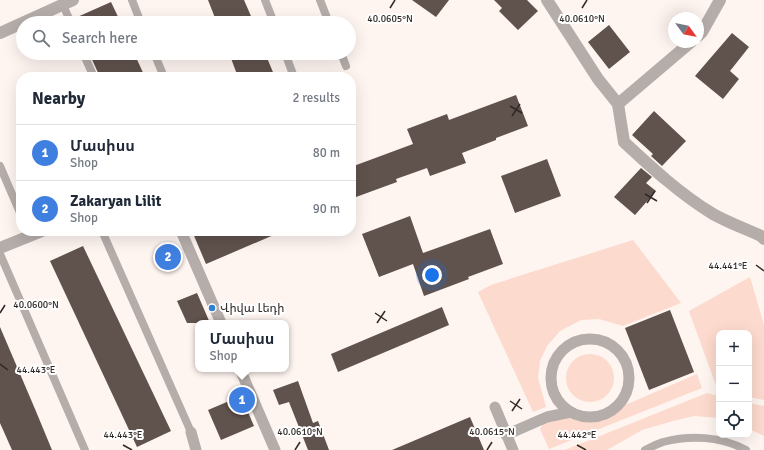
<!DOCTYPE html>
<html lang="en">
<head>
<meta charset="utf-8">
<style>
	:root { --surface:#fff; --page:#f6f6f7; --text:#1f2937; --muted:#747a83; --line:#e0e1e3; --accent:#db2777 }
	body { margin:0; font-family:Signika,"Noto Sans Armenian",sans-serif; background:var(--page); color:var(--text) }
	.controls { position:absolute; right:12px; bottom:12px; display:grid; overflow:hidden; border-radius:8px; box-shadow:0 4px 16px #0002 }
	.controls button { width:36px; height:36px; display:grid; place-items:center; padding:0; border:0; border-bottom:1px solid var(--line); background:var(--surface); color:var(--text); font:20px sans-serif }
	.compass { position:absolute; left:668px; top:12px; width:36px; height:36px; border-radius:50%; background:var(--surface); box-shadow:0 4px 16px #0002; rotate:123deg }
	.you { position:absolute; left:432px; top:275px; width:14px; height:14px; margin:-10px; border:3px solid #fff; border-radius:50%; background:#1a73e8; box-shadow:0 0 0 6px #1a73e833 }
	.badge { display:grid; place-items:center; width:26px; height:26px; border-radius:50%; background:var(--accent); color:#fff; font-size:13px; font-weight:700 }
	.pin { position:absolute; translate:-50% -50%; border:2px solid #fff; box-shadow:0 1px 4px #0006 }
	.popup { position:absolute; left:195px; top:320px; width:94px; height:52px; box-sizing:border-box; display:grid; place-content:center; border-radius:8px; background:var(--surface); filter:drop-shadow(0 1px 3px #0005); font-size:13px; white-space:nowrap; color:var(--muted) }
	.popup b { font-size:15px; color:var(--text) }
	.popup::after { content:''; position:absolute; left:50%; top:100%; margin-left:-8px; border:8px solid transparent; border-top-color:var(--surface) }
	.list { margin:0; padding:0; list-style:none }
	h2 { display:flex; justify-content:space-between; align-items:center; height:52px; margin:0; padding:0 16px; font-size:17px }
	h2 small { font-size:13px; font-weight:400; color:var(--muted) }
	.list li { display:grid; grid-template-columns:26px 1fr auto; gap:12px; align-items:center; box-sizing:border-box; height:56px; padding:0 16px; border-top:1px solid var(--line) }
	.list b { display:block; font-size:15px; white-space:nowrap }
	.list p { margin:0; font-size:13px; white-space:nowrap; color:var(--muted) }
	.list em { font-size:13px; font-style:normal; color:var(--muted) }
	.icon { flex:none; width:22px; height:22px; fill:none; stroke:currentColor; stroke-width:2; stroke-linecap:round; stroke-linejoin:round }
	.map { position:relative; flex:none; width:764px; height:450px; overflow:hidden }
	.search { position:absolute; background:var(--surface); box-shadow:0 4px 16px #0002; left:16px; top:16px; width:340px; height:44px; display:flex; align-items:center; gap:10px; box-sizing:border-box; padding:0 14px; border-radius:22px; color:var(--muted); font-size:15px }
	.panel { position:absolute; background:var(--surface); box-shadow:0 4px 16px #0002; left:16px; top:72px; width:340px; height:164px; border-radius:16px }
	.map>svg:first-child { display:block }
</style>
</head>
<body>
<div class="map">
<svg width="764" height="450" viewBox="0 0 764 450">
	<rect width="100%" height="100%" fill="#fef4f0"/>
	<!-- green -->
	<g fill="#fcdacd">
		<path d="M 633,240 L 681,303 L 623,326 L 599,319 L 581,320 L 560,331 L 547,346 L 540,361 L 538,378 L 546,407 L 533,412 L 478,292 L 491,285 Z"/>
		<path d="M 750,277 L 764,325 L 764,400 L 749,397 L 749,333 L 719,333 L 718,391 L 689,311 Z"/>
		<circle cx="590" cy="378" r="24"/>
		<path d="M 697,374 L 702,388 L 549,449 L 540,429 L 544,423 L 574,417 L 585,422 L 597,421 L 611,416 L 623,406 Z"/>
		<path d="M 707,393 L 719,396 L 719,418 L 694,416 L 673,421 L 642,430 L 607,450 L 565,450 Z"/>
		<path d="M 749,403 L 764,406 L 764,436 L 749,429 Z"/>
	</g>
	<!-- building -->
	<g fill="#60524d">
		<path d="M 208,0 L 244,0 L 254,23 L 217,23 Z"/>
		<path d="M 412,0 L 449,0 L 436,17 Z"/>
		<path d="M 494,0 L 527,0 L 538,11 L 518,30 L 499,11 L 502,8 Z"/>
		<path d="M 111,2 L 121,23 L 76,23 L 75,18 Z"/>
		<path d="M 609,25 L 630,52 L 609,69 L 588,42 Z"/>
		<path d="M 732,33 L 749,47 L 730,71 L 739,79 L 723,99 L 695,76 Z"/>
		<path d="M 89,53 L 134,53 L 145,77 L 100,77 Z"/>
		<path d="M 229,53 L 265,53 L 275,77 L 238,77 Z"/>
		<path d="M 516,95 L 528,126 L 496,138 L 496,140 L 462,153 L 466,163 L 430,176 L 427,168 L 396,179 L 397,182 L 356,197 L 351,184 L 351,167 L 413,144 L 407,129 L 447,114 L 449,120 Z"/>
		<path d="M 654,111 L 686,141 L 662,166 L 651,156 L 653,154 L 632,135 Z"/>
		<path d="M 547,159 L 561,196 L 515,213 L 501,176 Z"/>
		<path d="M 641,168 L 652,177 L 646,183 L 656,191 L 635,215 L 614,197 Z"/>
		<path d="M 410,216 L 423,253 L 490,229 L 503,264 L 468,277 L 469,279 L 424,296 L 413,264 L 379,277 L 362,234 Z"/>
		<path d="M 192,231 L 283,231 L 206,264 Z"/>
		<path d="M 83,246 L 171,431 L 137,447 L 50,261 Z"/>
		<path d="M 197,293 L 210,323 L 187,323 L 177,301 Z"/>
		<path d="M 442,307 L 449,325 L 338,372 L 331,354 Z"/>
		<path d="M 670,310 L 694,372 L 649,390 L 625,328 Z"/>
		<path d="M 0,327 L 35,409 L 52,450 L 12,450 L 0,423 Z"/>
		<path d="M 298,381 L 313,423 L 318,421 L 329,450 L 308,450 L 289,402 L 279,405 L 273,390 Z"/>
		<path d="M 241,396 L 254,426 L 221,440 L 208,410 Z"/>
		<path d="M 470,417 L 484,450 L 392,450 Z"/>
	</g>
	<g fill="none" stroke-linecap="round" stroke-linejoin="round">
		<!-- service -->
		<g stroke="#b4adaa" stroke-width="8">
			<path d="M 132,0 L 141,23"/>
			<path d="M 265,0 L 274,23"/>
			<path d="M 320,0 L 329,23"/>
			<path d="M 63,5 L 71,23"/>
			<path d="M 83,53 L 94,77"/>
			<path d="M 154,53 L 164,77"/>
			<path d="M 285,53 L 294,77"/>
			<path d="M 341,53 L 346,66"/>
			<path d="M 0,166 L 21,215"/>
			<path d="M 102,231 L 191,432"/>
			<path d="M 0,254 L 85,450"/>
			<path d="M 645,450 C 651,447 657,444 663,442 C 690,435 721,436 746,450"/>
		</g>
		<!-- pedestrian -->
		<g stroke="#b4adaa" stroke-width="11">
			<path d="M 181,231 L 221,323"/>
			<circle cx="590" cy="378" r="39"/>
			<path d="M 240,369 L 275,450"/>
			<path d="M 495,407 L 513,450"/>
			<path d="M 191,432 L 196,450"/>
			<path d="M 506,435 L 547,417 L 571,412"/>
		</g>
		<!-- minor -->
		<g stroke="#b4adaa" stroke-width="12">
			<path d="M 547,0 L 598,79 L 618,104 L 691,42"/>
			<path d="M 0,33 L 73,0"/>
			<path d="M 698,36 L 702,32 L 720,0"/>
			<path d="M 618,104 L 624,142 C 652,168 680,194 713,214 C 727,222 746,229 761,236 L 764,239"/>
			<path d="M 0,248 L 42,231"/>
		</g>
	</g>
	<!-- ticks -->
	<path fill="none" stroke="#302927" stroke-width="1.5" d="M 390,8 L 395,0M 582,8 L 587,0M 510,106 L 522,113M 512,116 L 520,104M 645,194 L 657,201M 647,203 L 655,191M 756,265 L 764,271M 0,313 L 5,305M 375,313 L 387,321M 377,323 L 385,311M 0,364 L 8,370M 510,401 L 522,409M 512,411 L 520,399M 123,445 L 132,450M 577,445 L 586,450M 295,450 L 300,442M 487,450 L 492,442"/>
	<!-- markers -->
	<circle fill="#3080cf" stroke="#fff" stroke-width="1.5" cx="212" cy="308" r="4"/>
	<g text-anchor="middle" dominant-baseline="central" stroke-width="4" stroke-linejoin="round" paint-order="stroke">
		<!-- poi labels -->
		<g font-size="12" fill="#302927" stroke="#fff" text-anchor="start">
			<text x="220" y="308">Վիվա Լեդի</text>
		</g>
	</g>
	<g font-size="10" text-anchor="middle" fill="#302927" stroke="#fff" stroke-width="4" stroke-linejoin="round" paint-order="stroke">
		<text x="390" y="22">40.0605°N</text>
		<text x="582" y="22">40.0610°N</text>
		<text x="728" y="269">44.441°E</text>
		<text x="36" y="308">40.0600°N</text>
		<text x="36" y="373">44.443°E</text>
		<text x="300" y="435">40.0610°N</text>
		<text x="492" y="435">40.0615°N</text>
		<text x="123" y="438">44.443°E</text>
		<text x="577" y="438">44.442°E</text>
	</g>
</svg>
<div class="controls">
<button>+</button>
<button>−</button>
<button><svg class="icon" aria-label="locate" viewBox="0 0 24 24"><circle cx="12" cy="12" r="6"/><path d="M12 2v4M12 18v4M2 12h4M18 12h4"/></svg></button>
</div>
<svg class="compass" viewBox="-18 -18 36 36"><path d="M0-13l5 13h-10z" fill="#e53935"/><path d="M0 13l5-13h-10z" fill="#747a83"/></svg>
<div class="you"></div>
<div class="pin badge" style="left:242px;top:400px;background:#3f7fe0">1</div>
<div class="popup"><b>Մասիսս</b>Shop</div>
<div class="pin badge" style="left:168px;top:257px;background:#3f7fe0">2</div>
<div class="search"><svg class="icon" aria-label="search" viewBox="0 0 24 24"><circle cx="10" cy="10" r="6"/><path d="M15 15l6 6"/></svg>Search here</div>
<section class="panel">
<h2>Nearby<small>2 results</small></h2>
<ul class="list">
<li><span class="badge" style="background:#3f7fe0">1</span><div><b>Մասիսս</b><p>Shop</p></div><em>80 m</em></li>
<li><span class="badge" style="background:#3f7fe0">2</span><div><b>Zakaryan Lilit</b><p>Shop</p></div><em>90 m</em></li>
</ul>
</section>
</div>
</body>
</html>
